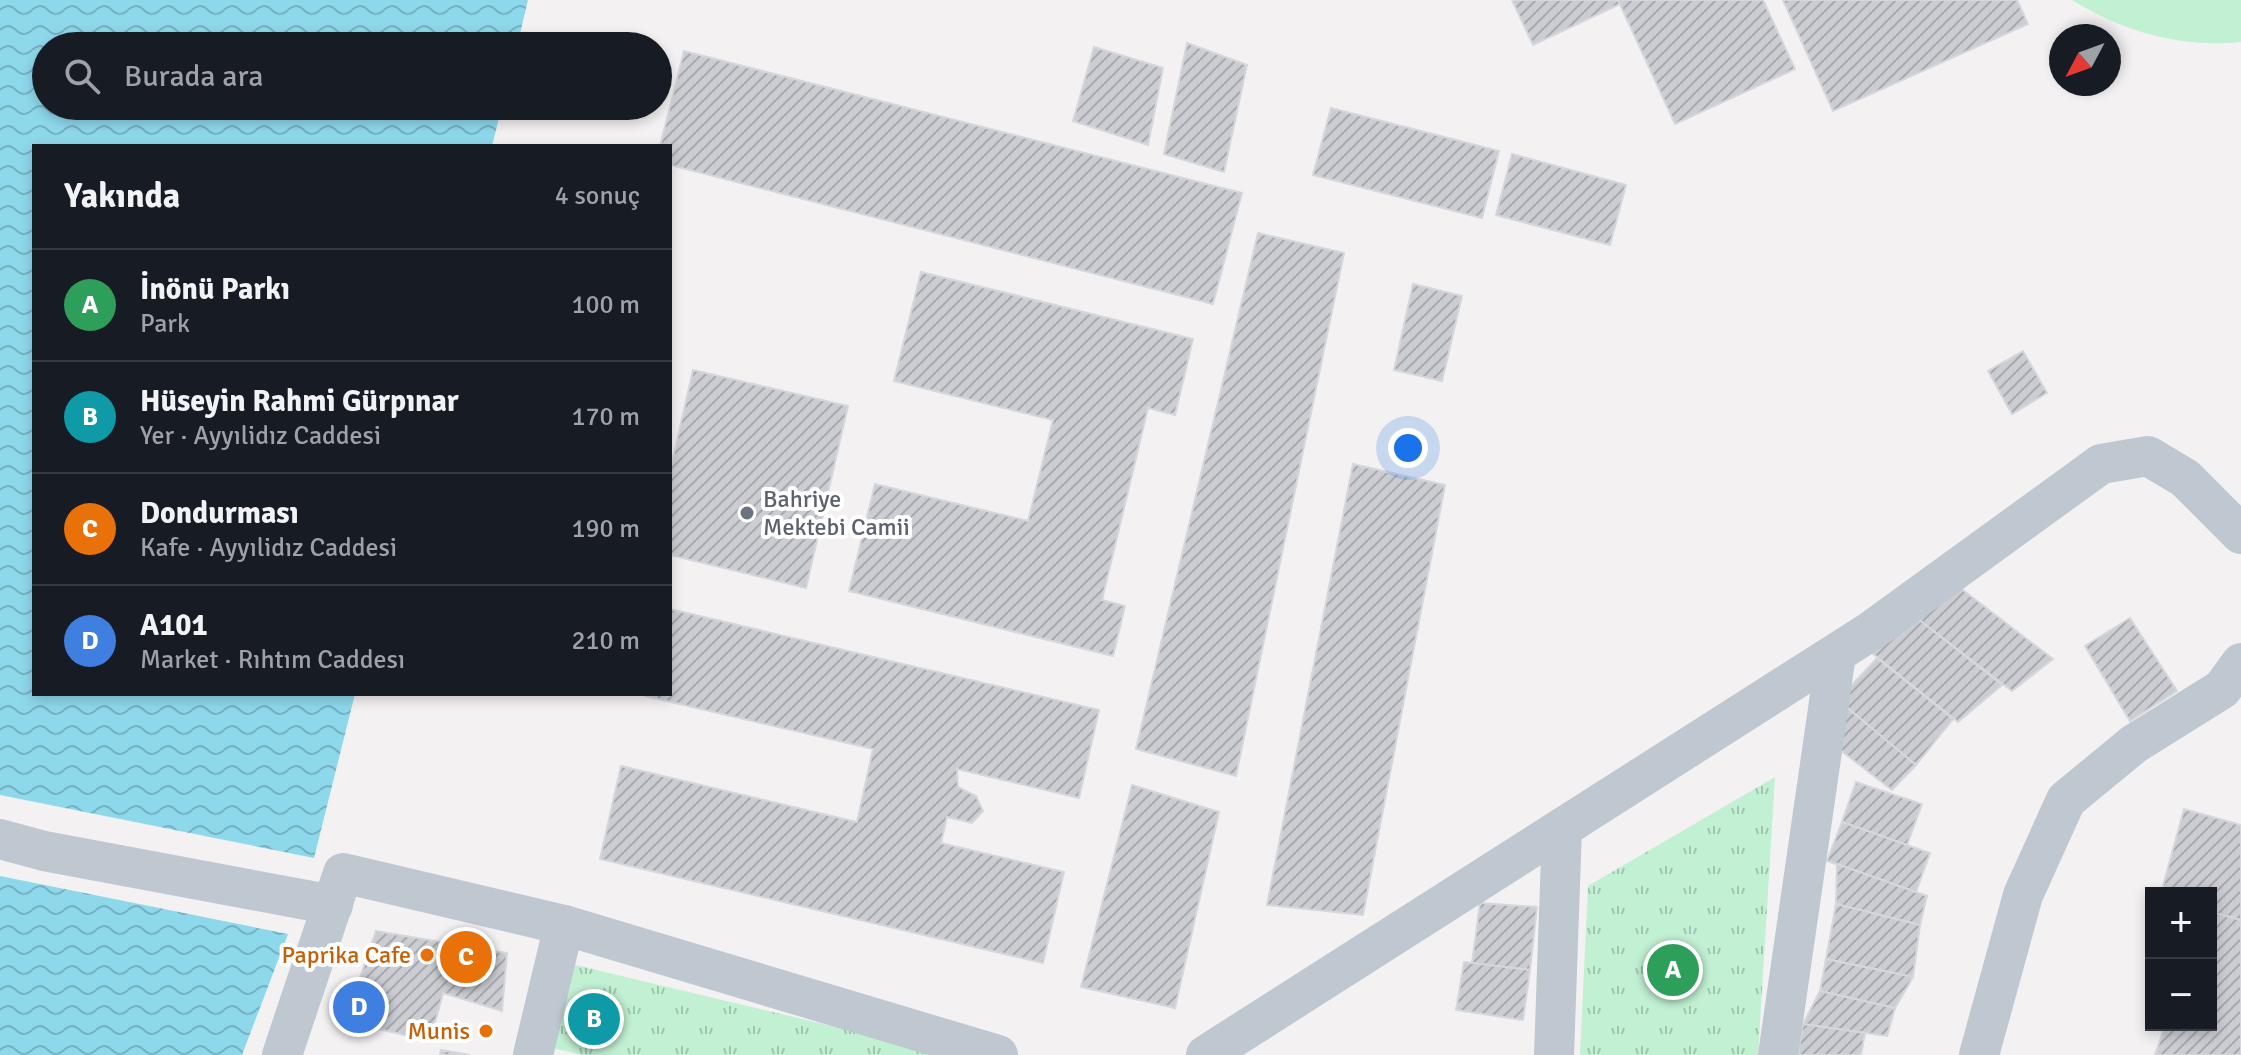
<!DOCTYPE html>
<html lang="tr">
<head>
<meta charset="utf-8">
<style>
	:root { --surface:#171b24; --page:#242831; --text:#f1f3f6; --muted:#9ea1a6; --line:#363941; --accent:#1b72e4 }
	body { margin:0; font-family:Signika,sans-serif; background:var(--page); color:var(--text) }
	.controls { position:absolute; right:24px; bottom:24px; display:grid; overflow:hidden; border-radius:0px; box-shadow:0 4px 12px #0003 }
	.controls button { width:72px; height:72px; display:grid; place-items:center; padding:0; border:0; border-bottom:2px solid var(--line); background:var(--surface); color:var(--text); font:40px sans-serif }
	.compass { position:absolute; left:2049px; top:24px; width:72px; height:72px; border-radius:50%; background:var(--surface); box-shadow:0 4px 12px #0003; rotate:229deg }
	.you { position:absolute; left:1408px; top:448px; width:28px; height:28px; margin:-20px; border:6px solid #fff; border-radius:50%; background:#1a73e8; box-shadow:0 0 0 12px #1a73e833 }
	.badge { display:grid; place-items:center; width:52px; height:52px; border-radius:50%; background:var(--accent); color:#fff; font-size:26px; font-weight:700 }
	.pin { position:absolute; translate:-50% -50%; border:4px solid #fff; box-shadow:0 2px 8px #0006 }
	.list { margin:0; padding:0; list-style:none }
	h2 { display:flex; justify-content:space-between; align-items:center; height:104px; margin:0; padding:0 32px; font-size:34px }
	h2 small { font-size:26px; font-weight:400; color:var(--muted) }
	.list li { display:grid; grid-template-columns:52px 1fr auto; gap:24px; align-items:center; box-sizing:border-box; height:112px; padding:0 32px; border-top:2px solid var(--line) }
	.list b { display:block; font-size:30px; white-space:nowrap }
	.list p { margin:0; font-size:26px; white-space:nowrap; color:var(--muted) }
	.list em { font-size:26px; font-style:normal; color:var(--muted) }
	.icon { flex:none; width:44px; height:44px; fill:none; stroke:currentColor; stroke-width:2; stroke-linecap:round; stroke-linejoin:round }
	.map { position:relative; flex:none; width:2241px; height:1055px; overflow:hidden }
	.search { position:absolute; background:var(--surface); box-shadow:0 4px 12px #0003; left:32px; top:32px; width:640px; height:88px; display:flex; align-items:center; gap:20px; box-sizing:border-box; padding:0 28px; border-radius:44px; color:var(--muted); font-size:30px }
	.panel { position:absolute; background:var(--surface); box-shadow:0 4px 12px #0003; left:32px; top:144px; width:640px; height:552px; border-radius:0px }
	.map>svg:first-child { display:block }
</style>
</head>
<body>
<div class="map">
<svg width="2241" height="1055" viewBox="0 0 2241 1055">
	<defs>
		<pattern id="grass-tufts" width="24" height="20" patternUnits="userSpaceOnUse" patternTransform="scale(2)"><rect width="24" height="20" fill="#c1f0d3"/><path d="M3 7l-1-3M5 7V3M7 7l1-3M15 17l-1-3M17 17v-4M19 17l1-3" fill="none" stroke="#9fc5ae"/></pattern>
		<pattern id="water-waves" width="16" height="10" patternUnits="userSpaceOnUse" patternTransform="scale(2)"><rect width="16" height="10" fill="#8ed8ec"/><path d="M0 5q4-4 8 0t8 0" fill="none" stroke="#76b2c2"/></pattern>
		<pattern id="building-hatch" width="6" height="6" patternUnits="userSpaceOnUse" patternTransform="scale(2)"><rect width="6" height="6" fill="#cbcdd3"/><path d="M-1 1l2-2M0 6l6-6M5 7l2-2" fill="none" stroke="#a7a9ae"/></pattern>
	</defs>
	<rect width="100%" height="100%" fill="#f3f1f1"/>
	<!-- grass -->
	<g fill="url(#grass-tufts)">
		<path d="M 1775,777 L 1758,1055 L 1580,1055 L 1588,886 Z"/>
		<path d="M 567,963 L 953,1055 L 583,1055 L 548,1047 Z"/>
	</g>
	<!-- pitch -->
	<path fill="#c1f0d3" d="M 2072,0 L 2241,0 L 2241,42 C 2180,48 2124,32 2072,0 Z"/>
	<!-- water -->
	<g fill="url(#water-waves)">
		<path d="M 0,0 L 528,0 L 517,46 L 46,46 L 46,106 L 502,106 L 492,146 L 34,146 L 34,694 L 355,694 L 314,858 L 0,795 Z"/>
		<path d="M 0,876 L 288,934 L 242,1055 L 0,1055 Z"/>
	</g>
	<!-- building -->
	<g fill="url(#building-hatch)" stroke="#d5d7dc" stroke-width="2">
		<path d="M 1512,0 L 1618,0 L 1620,4 L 1533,45 Z"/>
		<path d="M 1618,0 L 1763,0 L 1795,69 L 1675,124 Z"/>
		<path d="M 1783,0 L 2017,0 L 2028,24 L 1833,111 Z"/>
		<path d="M 1187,43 L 1247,65 L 1224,172 L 1164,154 Z"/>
		<path d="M 1094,47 L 1163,68 L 1148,145 L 1073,121 Z"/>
		<path d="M 684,51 L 1242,193 L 1213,304 L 670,165 L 670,146 L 660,146 Z"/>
		<path d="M 1331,108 L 1499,151 L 1482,218 L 1313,175 Z"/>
		<path d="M 1512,154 L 1626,185 L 1610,245 L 1496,215 Z"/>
		<path d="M 1258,233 L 1344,253 L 1236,776 L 1136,749 Z"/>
		<path d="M 921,272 L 1193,339 L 1175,415 L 1148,408 L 1102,600 L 1125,606 L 1113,656 L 849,591 L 875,484 L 1028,521 L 1053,420 L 894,381 Z"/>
		<path d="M 1413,284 L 1462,296 L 1442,381 L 1394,370 Z"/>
		<path d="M 2023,351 L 2047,393 L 2012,414 L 1988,371 Z"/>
		<path d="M 693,370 L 848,406 L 806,588 L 670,555 L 670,471 Z"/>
		<path d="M 1353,464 L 1445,485 L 1363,915 L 1267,905 Z"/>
		<path d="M 1959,587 L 2053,659 L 2012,691 L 1918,619 Z"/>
		<path d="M 670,609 L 1099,710 L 1079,798 L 957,769 L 958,787 L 976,796 L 983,811 L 972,823 L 947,817 L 941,843 L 1064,872 L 1043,963 L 600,859 L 621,766 L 857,822 L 873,749 L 645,696 L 670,694 Z"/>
		<path d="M 2130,618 L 2177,691 L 2130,721 L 2085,646 Z"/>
		<path d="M 1918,619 L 2002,685 L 1958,722 L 1872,653 Z"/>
		<path d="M 1877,658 L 1953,719 L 1916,765 L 1838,700 Z"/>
		<path d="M 1838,700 L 1916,765 L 1892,790 L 1813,729 Z"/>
		<path d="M 1856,782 L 1922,804 L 1907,845 L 1842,822 Z"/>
		<path d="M 1132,785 L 1219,812 L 1175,1008 L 1081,987 Z"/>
		<path d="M 2184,809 L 2241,825 L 2241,920 L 2211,912 L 2211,893 L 2161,893 Z"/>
		<path d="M 1842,822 L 1930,853 L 1916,892 L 1827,861 Z"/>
		<path d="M 1837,864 L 1927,896 L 1920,925 L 1836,904 Z"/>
		<path d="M 1480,903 L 1537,907 L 1530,970 L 1472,963 Z"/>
		<path d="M 1836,904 L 1920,925 L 1913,977 L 1826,959 Z"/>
		<path d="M 2211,912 L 2241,920 L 2241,1055 L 2155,1055 L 2165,1025 L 2211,1025 Z"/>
		<path d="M 376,931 L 507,953 L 502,1011 L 443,993 L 430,1041 L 345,1021 Z"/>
		<path d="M 1826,959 L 1913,977 L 1895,1008 L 1820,991 Z"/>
		<path d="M 1464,962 L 1530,970 L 1523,1020 L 1456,1010 Z"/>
		<path d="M 1820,991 L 1895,1008 L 1887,1036 L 1803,1024 Z"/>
		<path d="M 1803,1024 L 1865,1033 L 1861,1055 L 1798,1055 Z"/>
		<path d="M 441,1050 L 470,1055 L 440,1055 Z"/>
	</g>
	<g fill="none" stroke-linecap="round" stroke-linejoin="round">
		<!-- minor -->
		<g stroke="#bfc8d0" stroke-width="40">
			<path d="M 0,839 L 44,851 L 333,905"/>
			<path d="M 282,1055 L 343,873 L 564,925 L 998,1055"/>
			<path d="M 533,1055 L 564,925"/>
			<path d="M 1206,1055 L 1871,631 L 2101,464 L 2148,456 L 2185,478 L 2241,534"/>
			<path d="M 1554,1055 L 1562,828"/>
			<path d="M 1778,1055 L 1836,654"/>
			<path d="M 1979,1055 L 2023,895 L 2066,800 L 2134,744 L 2222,689 L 2241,663"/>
		</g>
	</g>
	<!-- markers -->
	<circle fill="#6b7280" stroke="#fff" stroke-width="3" cx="747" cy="513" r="8"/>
	<g fill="#e8710a" stroke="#fff" stroke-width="3">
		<circle cx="427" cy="955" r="8"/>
		<circle cx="486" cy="1031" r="8"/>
	</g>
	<g text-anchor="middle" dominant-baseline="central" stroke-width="8" stroke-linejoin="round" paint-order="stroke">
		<!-- worship labels -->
		<g font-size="24" fill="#5b616d" stroke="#fff" text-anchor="start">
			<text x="763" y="499">Bahriye<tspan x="763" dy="28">Mektebi Camii</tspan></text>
		</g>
		<!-- food labels -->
		<g font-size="24" fill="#c56008" stroke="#fff" text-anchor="end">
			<text x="411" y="955">Paprika Cafe</text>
			<text x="470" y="1031">Munis</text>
		</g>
	</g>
</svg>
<div class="controls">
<button>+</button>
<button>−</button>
</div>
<svg class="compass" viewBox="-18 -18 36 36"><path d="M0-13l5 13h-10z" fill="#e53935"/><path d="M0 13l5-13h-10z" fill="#9ea1a6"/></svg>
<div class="you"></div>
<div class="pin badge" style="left:1673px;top:970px;background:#2e9e5b">A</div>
<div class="pin badge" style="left:594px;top:1019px;background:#0f9aa8">B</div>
<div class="pin badge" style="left:466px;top:957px;background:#e8710a">C</div>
<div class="pin badge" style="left:359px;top:1007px;background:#3f7fe0">D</div>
<div class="search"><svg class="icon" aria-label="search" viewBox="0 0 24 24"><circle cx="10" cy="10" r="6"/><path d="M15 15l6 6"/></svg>Burada ara</div>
<section class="panel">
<h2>Yakında<small>4 sonuç</small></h2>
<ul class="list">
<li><span class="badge" style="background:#2e9e5b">A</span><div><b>İnönü Parkı</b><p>Park</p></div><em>100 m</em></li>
<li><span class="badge" style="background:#0f9aa8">B</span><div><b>Hüseyin Rahmi Gürpınar</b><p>Yer · Ayyılidız Caddesi</p></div><em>170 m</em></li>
<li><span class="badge" style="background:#e8710a">C</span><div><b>Dondurması</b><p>Kafe · Ayyılidız Caddesi</p></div><em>190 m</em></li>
<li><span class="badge" style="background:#3f7fe0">D</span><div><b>A101</b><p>Market · Rıhtım Caddesı</p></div><em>210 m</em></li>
</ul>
</section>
</div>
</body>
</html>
